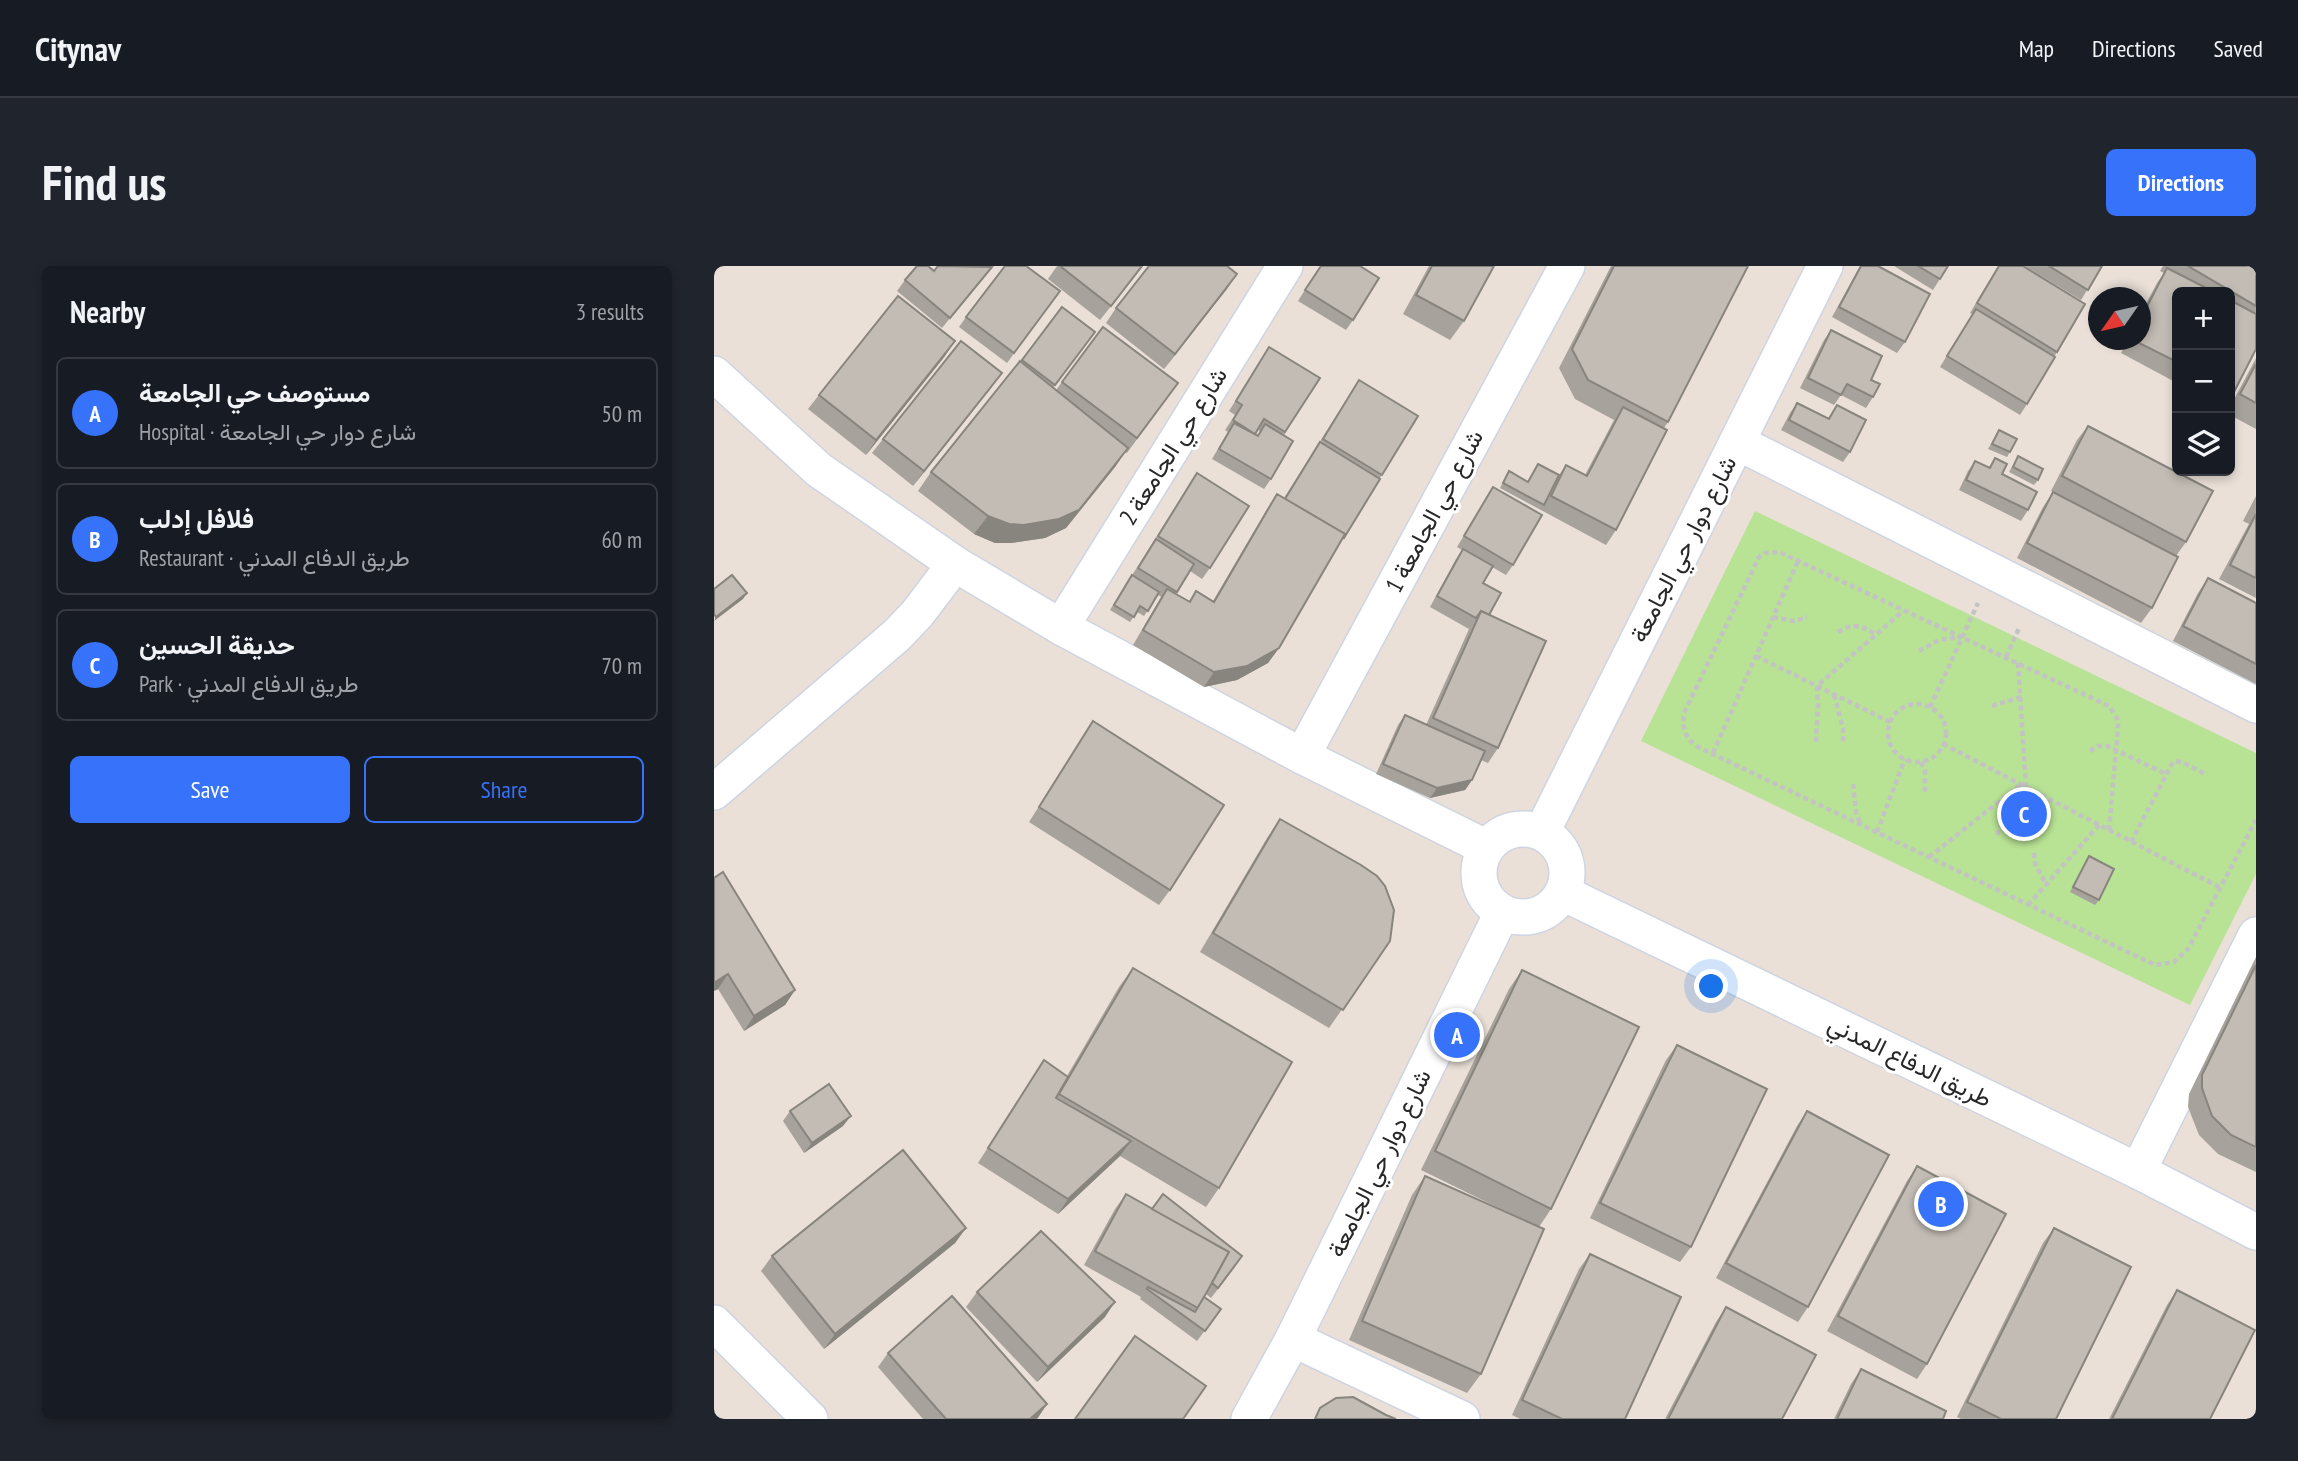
<!DOCTYPE html>
<html lang="en">
<head>
<meta charset="utf-8">
<style>
	:root { --surface:#171b24; --page:#20242c; --text:#f1f3f6; --muted:#9ea1a6; --line:#363941; --accent:#3672fa }
	body { margin:0; font-family:"PT Sans Narrow",Vazirmatn,sans-serif; background:var(--page); color:var(--text) }
	.controls { position:absolute; right:21px; top:21px; display:grid; overflow:hidden; border-radius:10px; box-shadow:0 4px 10px #0003 }
	.controls button { width:63px; height:63px; display:grid; place-items:center; padding:0; border:0; border-bottom:2px solid var(--line); background:var(--surface); color:var(--text); font:35px sans-serif }
	.compass { position:absolute; left:1374px; top:21px; width:63px; height:63px; border-radius:50%; background:var(--surface); box-shadow:0 4px 10px #0003; rotate:236deg }
	.you { position:absolute; left:998px; top:721px; width:24px; height:24px; margin:-18px; border:5px solid #fff; border-radius:50%; background:#1a73e8; box-shadow:0 0 0 10px #1a73e833 }
	.badge { display:grid; place-items:center; width:46px; height:46px; border-radius:50%; background:var(--accent); color:#fff; font-size:23px; font-weight:700 }
	.pin { position:absolute; translate:-50% -50%; border:4px solid #fff; box-shadow:0 2px 7px #0006 }
	.list { margin:0; padding:0; list-style:none }
	h2 { display:flex; justify-content:space-between; align-items:center; height:91px; margin:0; padding:0 28px; font-size:30px }
	h2 small { font-size:23px; font-weight:400; color:var(--muted) }
	.list li { display:grid; grid-template-columns:46px 1fr auto; gap:21px; align-items:center; box-sizing:border-box; height:112px; margin:0 14px 14px; padding:0 14px; border:2px solid var(--line); border-radius:10px }
	.list b { display:block; font-size:26px; white-space:nowrap }
	.list p { margin:0; font-size:23px; white-space:nowrap; color:var(--muted) }
	.list em { font-size:23px; font-style:normal; color:var(--muted) }
	.actions { display:flex; gap:14px; padding:21px 28px }
	.actions a { flex:1; padding:16px 0; border:2px solid var(--accent); border-radius:10px; text-align:center; font-size:24px; color:var(--accent) }
	.actions .main { background:var(--accent); color:#fff }
	.icon { flex:none; width:38px; height:38px; fill:none; stroke:currentColor; stroke-width:2; stroke-linecap:round; stroke-linejoin:round }
	.map { position:relative; flex:none; width:1542px; height:1153px; overflow:hidden; border-radius:10px }
	header { display:flex; align-items:center; gap:42px; box-sizing:border-box; height:98px; padding:0 35px; background:var(--surface); border-bottom:2px solid var(--line) }
	header strong { font-size:33px }
	nav { display:flex; gap:38px; margin-inline-start:auto; font-size:24px }
	.intro { display:flex; align-items:center; justify-content:space-between; box-sizing:border-box; height:168px; padding:0 42px }
	h1 { margin:0; font-size:49px }
	.button { padding:18px 32px; border-radius:10px; background:var(--accent); color:#fff; font-size:24px; font-weight:700 }
	main { display:flex; gap:42px; padding:0 42px }
	aside { flex:1; background:var(--surface); border-radius:10px; box-shadow:0 4px 10px #0003 }
	.map>svg:first-child { display:block }
</style>
</head>
<body>
<header>
<strong>Citynav</strong>
<nav><a>Map</a><a>Directions</a><a>Saved</a></nav>
</header>
<div class="intro"><h1>Find us</h1><a class="button">Directions</a></div>
<main>
<aside>
<h2>Nearby<small>3 results</small></h2>
<ul class="list">
<li><span class="badge">A</span><div><b>مستوصف حي الجامعة</b><p>Hospital · شارع دوار حي الجامعة</p></div><em>50 m</em></li>
<li><span class="badge">B</span><div><b>فلافل إدلب</b><p>Restaurant · طريق الدفاع المدني</p></div><em>60 m</em></li>
<li><span class="badge">C</span><div><b>حديقة الحسين</b><p>Park · طريق الدفاع المدني</p></div><em>70 m</em></li>
</ul>
<div class="actions"><a class="main">Save</a><a>Share</a></div>
</aside>
<div class="map">
<svg width="1542" height="1153" viewBox="0 0 1542 1153">
	<rect width="100%" height="100%" fill="#eae0d8"/>
	<!-- green -->
	<path fill="#b8e294" d="M 1041,245 L 1542,487 L 1542,608 L 1476,739 L 927,475 Z"/>
	<g fill="none" stroke-linecap="round" stroke-linejoin="round">
		<!-- minor casing -->
		<g stroke="#ced4e1" stroke-width="38">
			<g id="minor">
				<path d="M 0,108 L 105,204 L 241,298 L 347,361 L 588,490 L 771,581"/>
				<path d="M 1023,176 L 1542,439"/>
				<path d="M 347,361 L 571,0"/>
				<path d="M 588,490 L 853,0"/>
				<path d="M 0,526 L 183,369 L 203,348 L 241,298"/>
				<circle cx="809" cy="607" r="44"/>
				<path d="M 828,566 L 1111,0"/>
				<path d="M 849,627 L 1424,905 L 1542,966"/>
				<path d="M 1424,905 L 1542,669"/>
				<path d="M 0,1057 L 96,1153"/>
				<path d="M 579,1073 L 748,1153"/>
				<path d="M 535,1153 L 579,1073 L 788,647"/>
			</g>
		</g>
		<!-- path -->
		<g stroke="#c3c3c3" stroke-width="4.5" stroke-dasharray="5 3.5" stroke-linecap="butt">
			<path d="M 1059,351 L 1080,355 L 1093,351"/>
			<path d="M 1124,366 C 1140,356 1147,360 1162,368"/>
			<path d="M 1205,385 L 1225,374 L 1247,371"/>
			<path d="M 1042,390 L 1176,456"/>
			<path d="M 1292,391 L 1306,360"/>
			<path d="M 1304,397 L 1312,521"/>
			<path d="M 1120,429 L 1129,462 L 1129,478"/>
			<circle cx="1203" cy="467" r="29"/>
			<path d="M 1278,440 L 1307,431"/>
			<path d="M 1216,441 L 1264,337"/>
			<path d="M 1102,476 L 1104,439 L 1103,420 L 1189,345"/>
			<path d="M 1229,478 L 1505,621"/>
			<path d="M 1376,485 L 1384,480 L 1393,480 L 1452,508"/>
			<path d="M 999,487 L 1084,295"/>
			<path d="M 1207,496 L 1211,505 L 1211,527"/>
			<path d="M 1139,518 L 1142,546 L 1146,557"/>
			<path d="M 1395,564 L 1404,462 L 1404,454 L 1395,440 L 1065,286 L 1051,287 L 1045,291 L 970,447 C 968,464 971,473 986,482 L 1441,699 L 1460,696 L 1474,683 L 1542,554"/>
			<path d="M 1163,566 L 1191,493"/>
			<path d="M 1283,569 L 1288,556 L 1287,534"/>
			<path d="M 1417,576 L 1458,498 L 1461,495 L 1468,496 L 1493,509"/>
			<path d="M 1320,587 L 1321,598 L 1332,618"/>
			<path d="M 1215,591 L 1306,519"/>
			<path d="M 1314,639 L 1385,559"/>
		</g>
		<!-- minor -->
		<use href="#minor" stroke="#fff" stroke-width="35"/>
	</g>
	<!-- wall -->
	<g fill="#a7a29b" fill-rule="evenodd">
		<path d="M 343,0 L 429,0 L 386,54 L 334,13 Z"/>
		<path d="M 606,0 L 646,0 L 639,54 L 632,64 L 584,35 Z"/>
		<path d="M 715,0 L 780,0 L 750,55 L 736,74 L 689,48 Z"/>
		<path d="M 897,0 L 1034,0 L 954,156 L 950,162 L 902,264 L 892,279 L 786,222 L 795,205 L 814,216 L 824,198 L 845,209 L 852,199 L 871,209 L 900,154 L 861,133 L 845,102 Z"/>
		<path d="M 1146,0 L 1164,0 L 1191,76 L 1183,87 L 1118,51 Z"/>
		<path d="M 1180,0 L 1234,0 L 1219,24 Z"/>
		<path d="M 1284,0 L 1309,0 L 1343,86 L 1313,138 L 1306,149 L 1226,101 L 1258,48 L 1256,47 Z"/>
		<path d="M 1311,0 L 1388,0 L 1367,34 Z"/>
		<path d="M 1449,0 L 1542,0 L 1542,83 L 1516,131 L 1516,26 L 1463,26 L 1463,117 L 1407,87 L 1414,74 L 1426,74 L 1426,49 L 1443,17 L 1450,7 L 1446,5 Z"/>
		<path d="M 220,5 L 270,11 L 228,62 L 183,25 L 191,14 Z"/>
		<path d="M 523,8 L 450,103 L 392,57 L 402,42 Z"/>
		<path d="M 346,25 L 293,97 L 245,61 L 252,51 Z"/>
		<path d="M 348,41 L 373,76 L 339,122 L 342,124 L 389,61 L 453,132 L 413,187 L 411,186 L 401,201 L 352,262 L 331,272 L 297,277 L 281,277 L 260,268 L 204,225 L 217,206 L 306,96 Z"/>
		<path d="M 1117,64 L 1157,114 L 1159,131 L 1152,142 L 1127,129 L 1120,139 L 1086,122 L 1110,74 Z"/>
		<path d="M 555,81 L 606,112 L 570,169 L 557,213 L 550,223 L 498,193 L 514,166 L 511,164 L 521,149 L 515,145 ZM 543,163 L 546,165 L 543,170 L 540,169 Z"/>
		<path d="M 231,90 L 152,189 L 94,143 L 105,129 Z"/>
		<path d="M 1542,92 L 1542,163 L 1516,149 L 1516,141 Z"/>
		<path d="M 645,114 L 704,150 L 623,282 L 565,382 L 554,397 L 523,414 L 490,421 L 419,379 L 447,331 L 444,329 L 430,350 L 423,346 L 416,356 L 396,344 L 483,207 L 496,302 L 488,313 L 476,305 L 462,328 L 475,335 L 482,325 L 499,335 L 553,243 L 563,228 L 570,232 Z"/>
		<path d="M 277,122 L 199,220 L 158,187 L 169,173 Z"/>
		<path d="M 1083,137 L 1114,152 L 1123,139 L 1136,186 L 1129,196 L 1067,164 L 1076,147 Z"/>
		<path d="M 1374,160 L 1472,276 L 1462,290 L 1438,342 L 1427,357 L 1303,292 L 1329,241 L 1339,226 L 1337,225 L 1363,174 Z"/>
		<path d="M 1285,164 L 1296,186 L 1293,191 L 1274,183 Z"/>
		<path d="M 1304,190 L 1324,214 L 1320,219 L 1295,206 Z"/>
		<path d="M 1281,192 L 1288,208 L 1314,244 L 1307,255 L 1245,224 L 1254,205 L 1261,195 L 1275,201 Z"/>
		<path d="M 779,221 L 799,299 L 792,309 L 778,301 L 769,317 L 775,349 L 784,482 L 774,497 L 767,494 L 758,514 L 751,524 L 716,532 L 662,508 L 684,459 L 691,449 L 712,459 L 755,363 L 716,341 L 742,293 L 748,284 L 743,281 Z"/>
		<path d="M 1542,230 L 1542,332 L 1505,313 L 1535,258 L 1529,255 Z"/>
		<path d="M 1494,312 L 1542,337 L 1542,418 L 1459,375 L 1484,327 Z"/>
		<path d="M 379,455 L 456,624 L 445,639 L 315,556 Z"/>
		<path d="M 566,553 L 676,675 L 615,762 L 486,686 L 553,572 Z"/>
		<path d="M 1375,590 L 1385,634 L 1381,639 L 1356,626 Z"/>
		<path d="M 0,612 L 81,724 L 71,739 L 30,765 L 4,723 L 0,725 Z"/>
		<path d="M 1542,691 L 1542,906 L 1504,888 L 1485,869 L 1474,841 L 1475,828 Z"/>
		<path d="M 419,702 L 505,922 L 492,941 L 406,890 L 344,948 L 264,897 L 330,794 L 353,810 L 405,721 Z"/>
		<path d="M 808,704 L 837,943 L 825,961 L 767,1108 L 753,1127 L 635,1074 L 698,929 L 711,910 L 799,949 L 707,904 L 795,723 Z"/>
		<path d="M 963,779 L 977,981 L 966,996 L 876,952 L 952,794 Z"/>
		<path d="M 76,845 L 129,860 L 90,887 L 69,855 Z"/>
		<path d="M 1093,845 L 1094,1041 L 1084,1056 L 1002,1012 L 1083,860 Z"/>
		<path d="M 1203,900 L 1213,1098 L 1203,1113 L 1113,1065 L 1193,915 Z"/>
		<path d="M 412,928 L 521,1001 L 497,1032 L 492,1028 L 490,1031 L 507,1043 L 483,1075 L 426,1033 L 427,1031 L 370,999 L 401,943 Z"/>
		<path d="M 252,962 L 241,977 L 110,1083 L 47,1005 L 58,990 Z"/>
		<path d="M 1340,962 L 1342,1153 L 1247,1153 L 1243,1151 L 1329,977 Z"/>
		<path d="M 876,988 L 911,1153 L 806,1153 L 798,1149 L 865,1003 Z"/>
		<path d="M 1463,1024 L 1496,1153 L 1395,1153 L 1453,1039 Z"/>
		<path d="M 263,1026 L 391,1051 L 323,1116 L 252,1041 Z"/>
		<path d="M 1012,1041 L 1068,1153 L 951,1153 L 1002,1056 Z"/>
		<path d="M 174,1087 L 333,1138 L 323,1153 L 209,1153 L 164,1101 Z"/>
		<path d="M 1147,1103 L 1229,1153 L 1120,1153 L 1137,1118 Z"/>
	</g>
	<!-- shaded-wall -->
	<g fill="#88847e">
		<path d="M 523,8 L 513,23 L 450,103 L 461,88 Z"/>
		<path d="M 241,75 L 231,90 L 152,189 L 162,174 Z"/>
		<path d="M 288,107 L 277,122 L 199,220 L 210,205 Z"/>
		<path d="M 414,182 L 401,201 L 352,262 L 331,272 L 297,277 L 281,277 L 260,268 L 274,250 Z"/>
		<path d="M 33,327 L 29,333 L 0,355 L 2,351 Z"/>
		<path d="M 565,382 L 554,397 L 523,414 L 490,421 L 500,406 Z"/>
		<path d="M 758,514 L 751,524 L 716,532 L 723,522 Z"/>
		<path d="M 14,708 L 4,723 L 0,725 L 0,717 Z"/>
		<path d="M 81,724 L 71,739 L 30,765 L 40,750 Z"/>
		<path d="M 137,850 L 129,860 L 90,887 L 98,877 Z"/>
		<path d="M 417,875 L 406,890 L 344,948 L 354,933 Z"/>
		<path d="M 252,962 L 241,977 L 110,1083 L 121,1068 Z"/>
		<path d="M 401,1036 L 391,1051 L 323,1116 L 334,1101 Z"/>
		<path d="M 333,1138 L 323,1153 L 316,1153 Z"/>
	</g>
	<!-- building -->
	<g fill="#c2bcb4" stroke="#88847e" stroke-width="2">
		<path d="M 203,0 L 214,0 L 220,5 L 224,0 L 278,1 L 236,52 L 191,14 Z"/>
		<path d="M 291,0 L 312,0 L 346,25 L 300,87 L 252,51 Z"/>
		<path d="M 346,0 L 428,0 L 397,40 Z"/>
		<path d="M 435,0 L 513,0 L 523,8 L 461,88 L 402,42 Z"/>
		<path d="M 607,0 L 646,0 L 665,12 L 639,54 L 591,24 Z"/>
		<path d="M 718,0 L 780,0 L 750,55 L 702,29 Z"/>
		<path d="M 900,0 L 1034,0 L 954,156 L 874,114 L 858,83 Z"/>
		<path d="M 1147,0 L 1164,0 L 1216,28 L 1191,76 L 1125,41 Z"/>
		<path d="M 1204,0 L 1234,0 L 1226,13 Z"/>
		<path d="M 1285,0 L 1309,0 L 1371,38 L 1343,86 L 1263,37 Z"/>
		<path d="M 1335,0 L 1388,0 L 1374,24 Z"/>
		<path d="M 1474,0 L 1542,0 L 1542,40 Z"/>
		<path d="M 1453,2 L 1500,26 L 1463,26 L 1463,96 L 1419,74 L 1426,74 L 1426,54 Z"/>
		<path d="M 184,30 L 241,75 L 162,174 L 105,129 Z"/>
		<path d="M 1516,34 L 1542,48 L 1542,83 L 1520,126 L 1516,123 Z"/>
		<path d="M 348,41 L 381,66 L 341,119 L 308,94 Z"/>
		<path d="M 1262,43 L 1341,91 L 1313,138 L 1233,90 Z"/>
		<path d="M 389,61 L 464,117 L 423,172 L 348,116 Z"/>
		<path d="M 1117,64 L 1168,90 L 1157,114 L 1166,118 L 1159,131 L 1133,118 L 1127,129 L 1094,112 Z"/>
		<path d="M 247,75 L 288,107 L 210,205 L 169,173 Z"/>
		<path d="M 555,81 L 606,112 L 571,166 L 550,153 L 541,168 L 519,154 L 528,139 L 522,135 Z"/>
		<path d="M 306,95 L 414,182 L 365,244 L 345,253 L 310,259 L 295,258 L 274,250 L 217,206 Z"/>
		<path d="M 1542,98 L 1542,137 L 1526,128 Z"/>
		<path d="M 645,114 L 704,150 L 668,209 L 609,173 Z"/>
		<path d="M 1083,137 L 1115,153 L 1123,139 L 1152,154 L 1136,186 L 1075,154 Z"/>
		<path d="M 909,141 L 953,164 L 902,264 L 837,230 L 852,199 L 873,210 Z"/>
		<path d="M 520,157 L 544,170 L 551,158 L 579,175 L 557,213 L 505,183 Z"/>
		<path d="M 1374,160 L 1499,225 L 1472,276 L 1348,210 Z"/>
		<path d="M 1285,164 L 1303,173 L 1296,186 L 1278,178 Z"/>
		<path d="M 606,176 L 666,213 L 630,272 L 629,271 L 631,268 L 571,233 Z"/>
		<path d="M 1304,190 L 1329,203 L 1324,214 L 1299,201 Z"/>
		<path d="M 1281,192 L 1293,198 L 1288,208 L 1323,226 L 1314,244 L 1252,214 L 1261,195 L 1276,202 Z"/>
		<path d="M 824,198 L 845,209 L 830,239 L 789,217 L 795,205 L 814,216 Z"/>
		<path d="M 483,207 L 535,240 L 496,302 L 444,270 Z"/>
		<path d="M 779,221 L 828,249 L 799,299 L 750,270 Z"/>
		<path d="M 1339,226 L 1464,291 L 1438,342 L 1313,277 Z"/>
		<path d="M 563,228 L 631,268 L 565,382 L 533,400 L 500,406 L 429,364 L 453,323 L 476,336 L 482,325 L 500,336 Z"/>
		<path d="M 1542,248 L 1542,312 L 1516,299 Z"/>
		<path d="M 442,273 L 480,298 L 463,326 L 424,302 Z"/>
		<path d="M 749,283 L 779,300 L 769,317 L 787,327 L 775,349 L 767,345 L 762,352 L 723,330 Z"/>
		<path d="M 18,309 L 33,327 L 2,351 L 0,348 L 0,323 Z"/>
		<path d="M 418,309 L 445,326 L 434,345 L 426,340 L 420,351 L 400,339 Z"/>
		<path d="M 1494,312 L 1542,337 L 1542,398 L 1469,360 Z"/>
		<path d="M 767,345 L 832,375 L 784,482 L 719,452 Z"/>
		<path d="M 691,449 L 771,485 L 758,514 L 723,522 L 669,498 Z"/>
		<path d="M 379,455 L 510,539 L 456,624 L 325,541 Z"/>
		<path d="M 566,553 L 647,599 L 663,610 L 671,620 L 680,644 L 676,675 L 629,744 L 499,667 Z"/>
		<path d="M 1375,590 L 1400,603 L 1385,634 L 1359,621 Z"/>
		<path d="M 9,606 L 81,724 L 40,750 L 14,708 L 0,717 L 0,612 Z"/>
		<path d="M 1542,699 L 1542,881 L 1517,869 L 1498,850 L 1488,822 L 1488,809 Z"/>
		<path d="M 419,702 L 578,796 L 505,922 L 345,828 Z"/>
		<path d="M 808,704 L 925,761 L 837,943 L 721,885 Z"/>
		<path d="M 963,779 L 1053,823 L 977,981 L 886,937 Z"/>
		<path d="M 330,794 L 354,811 L 342,832 L 417,875 L 354,933 L 274,882 Z"/>
		<path d="M 115,818 L 137,850 L 98,877 L 76,845 Z"/>
		<path d="M 1093,845 L 1175,889 L 1094,1041 L 1012,997 Z"/>
		<path d="M 189,884 L 252,962 L 121,1068 L 58,990 Z"/>
		<path d="M 1203,900 L 1292,948 L 1213,1098 L 1124,1050 Z"/>
		<path d="M 711,910 L 830,963 L 767,1108 L 648,1055 Z"/>
		<path d="M 412,928 L 515,986 L 484,1042 L 381,985 Z"/>
		<path d="M 449,928 L 528,990 L 504,1022 L 498,1017 L 515,986 L 438,943 Z"/>
		<path d="M 1340,962 L 1417,1001 L 1342,1153 L 1287,1153 L 1253,1136 Z"/>
		<path d="M 327,965 L 401,1036 L 334,1101 L 263,1026 Z"/>
		<path d="M 876,988 L 967,1031 L 911,1153 L 848,1153 L 808,1134 Z"/>
		<path d="M 434,1021 L 481,1046 L 490,1031 L 507,1043 L 491,1065 L 433,1023 Z"/>
		<path d="M 1463,1024 L 1541,1064 L 1496,1153 L 1398,1153 Z"/>
		<path d="M 238,1030 L 333,1138 L 316,1153 L 232,1153 L 174,1087 Z"/>
		<path d="M 1012,1041 L 1102,1089 L 1068,1153 L 954,1153 Z"/>
		<path d="M 421,1070 L 492,1120 L 469,1153 L 361,1153 Z"/>
		<path d="M 1147,1103 L 1232,1145 L 1229,1153 L 1123,1153 Z"/>
		<path d="M 639,1131 L 672,1149 L 682,1153 L 601,1153 L 606,1142 L 622,1132 Z"/>
	</g>
	<g text-anchor="middle" dominant-baseline="central" stroke-width="6" stroke-linejoin="round" paint-order="stroke">
		<!-- street labels -->
		<g font-size="24" fill="#272727" stroke="#fff">
			<text transform="translate(459 180) rotate(-58)">شارع حي الجامعة 2</text>
			<text transform="translate(720 245) rotate(-62)">شارع حي الجامعة 1</text>
			<text transform="translate(969 283) rotate(-63)">شارع دوار حي الجامعة</text>
			<text transform="translate(1196 795) rotate(26)">طريق الدفاع المدني</text>
			<text transform="translate(665 897) rotate(-64)">شارع دوار حي الجامعة</text>
		</g>
	</g>
</svg>
<div class="controls">
<button>+</button>
<button>−</button>
<button><svg class="icon" aria-label="layers" viewBox="0 0 24 24"><path d="M12 4l9 5-9 5-9-5zM3 14l9 5 9-5"/></svg></button>
</div>
<svg class="compass" viewBox="-18 -18 36 36"><path d="M0-13l5 13h-10z" fill="#e53935"/><path d="M0 13l5-13h-10z" fill="#9ea1a6"/></svg>
<div class="you"></div>
<div class="pin badge" style="left:743px;top:769px">A</div>
<div class="pin badge" style="left:1227px;top:938px">B</div>
<div class="pin badge" style="left:1310px;top:548px">C</div>
</div>
</main>
</body>
</html>
